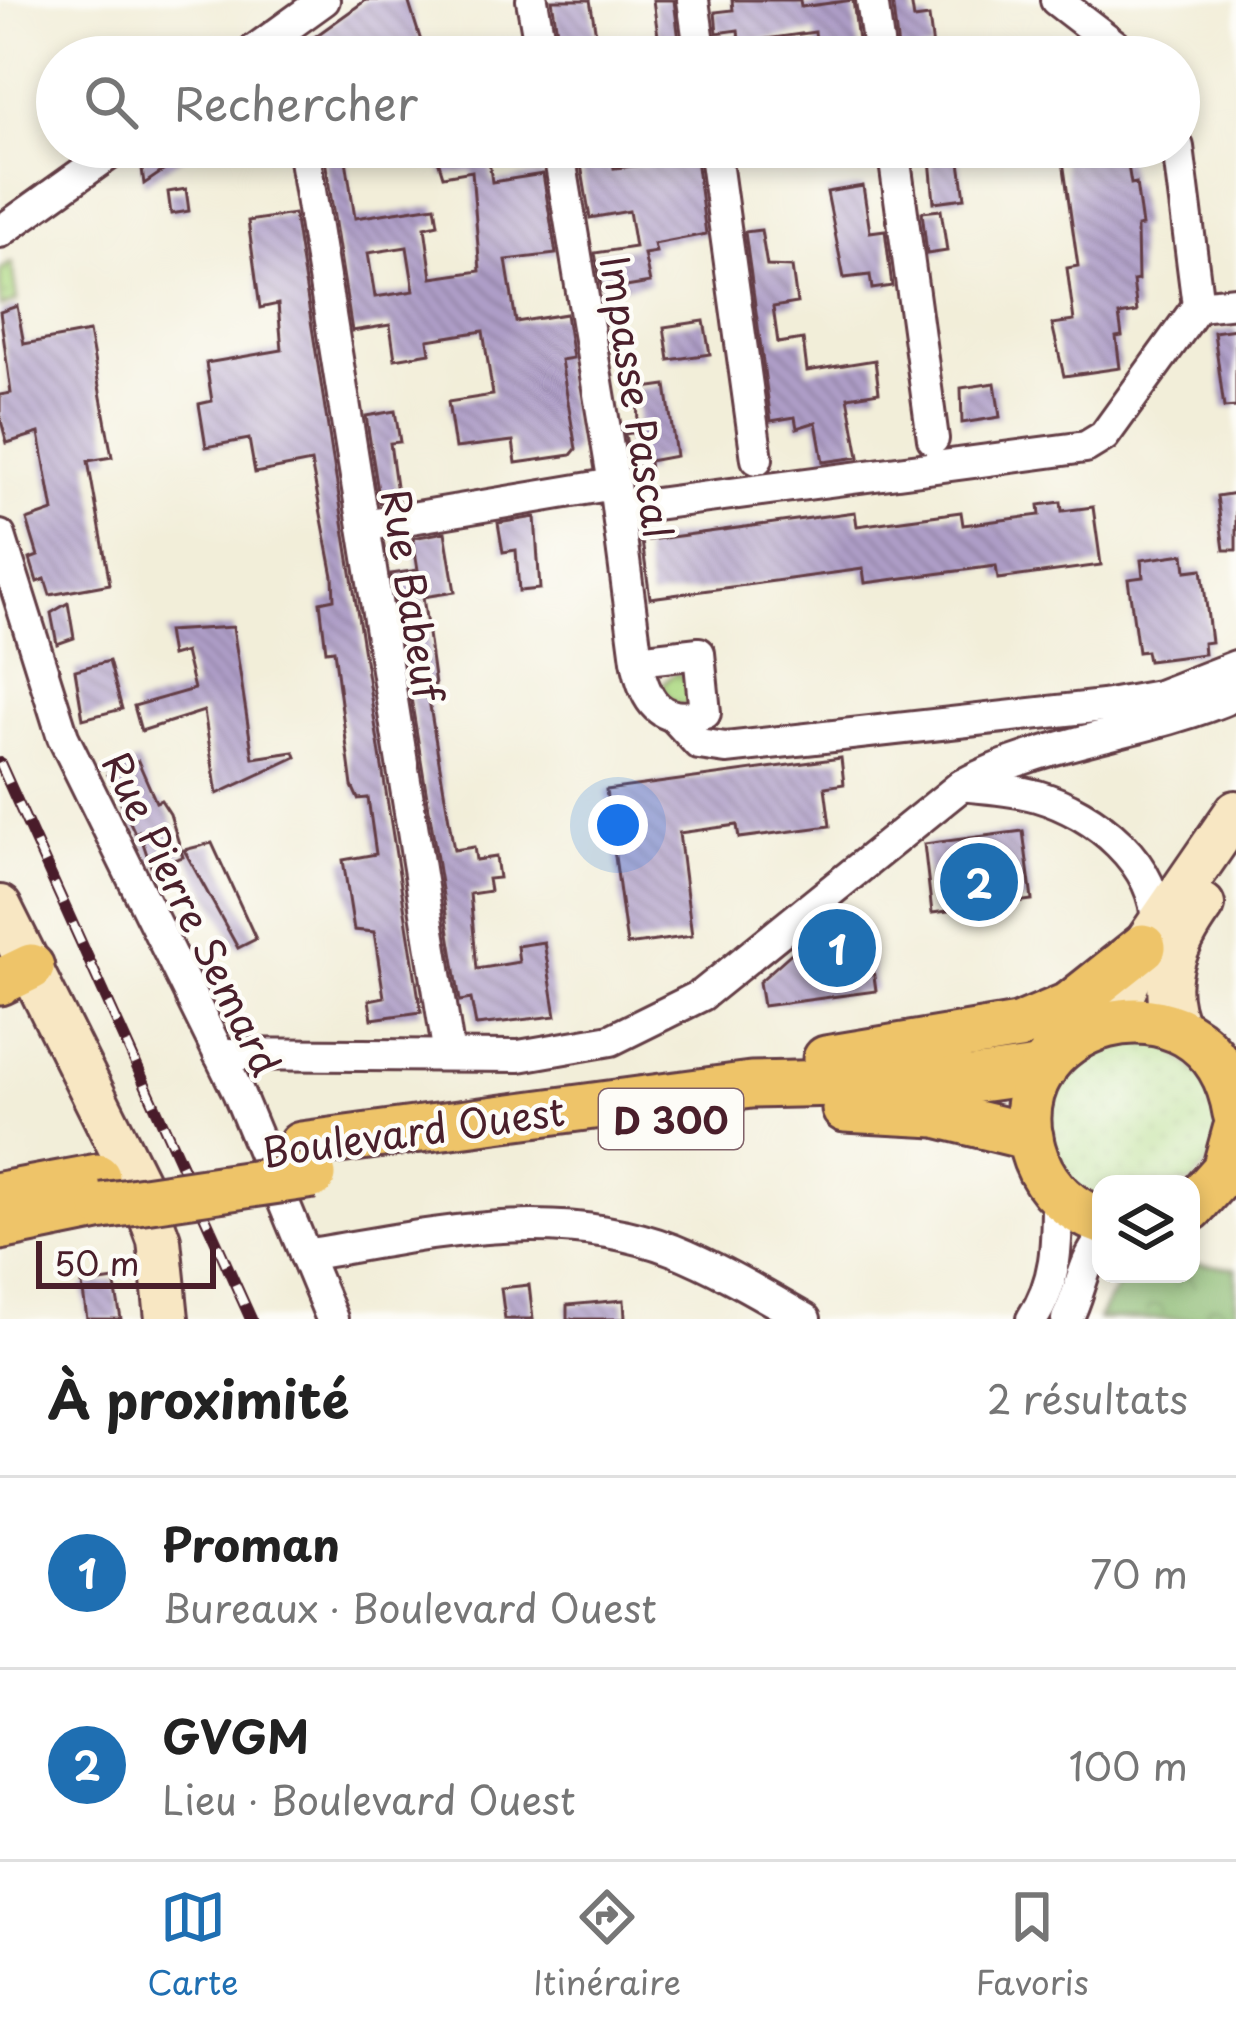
<!DOCTYPE html>
<html lang="fr">
<head>
<meta charset="utf-8">
<style>
	:root { --surface:#fff; --page:#f2f2f2; --text:#222; --muted:#767676; --line:#e0e0e0; --accent:#1f6fb2 }
	body { margin:0; font-family:"Playpen Sans",sans-serif; background:var(--page); color:var(--text) }
	.controls { position:absolute; right:36px; bottom:36px; display:grid; overflow:hidden; border-radius:24px; box-shadow:0 6px 18px #0003 }
	.controls button { width:108px; height:108px; display:grid; place-items:center; padding:0; border:0; border-bottom:3px solid var(--line); background:var(--surface); color:var(--text); font:60px sans-serif }
	.scale { position:absolute; left:36px; bottom:30px; width:180px; box-sizing:border-box; padding-left:12px; border:6px solid #4a1f2b; border-top:0; font-size:33px; line-height:42px; white-space:nowrap; color:#4a1f2b; -webkit-text-stroke:9px #fdfcf7; paint-order:stroke }
	.you { position:absolute; left:618px; top:825px; width:42px; height:42px; margin:-30px; border:9px solid #fff; border-radius:50%; background:#1a73e8; box-shadow:0 0 0 18px #1a73e833 }
	.badge { display:grid; place-items:center; width:78px; height:78px; border-radius:50%; background:var(--accent); color:#fff; font-size:39px; font-weight:700 }
	.pin { position:absolute; translate:-50% -50%; border:6px solid #fff; box-shadow:0 3px 12px #0006 }
	.list { margin:0; padding:0; list-style:none }
	h2 { display:flex; justify-content:space-between; align-items:center; height:156px; margin:0; padding:0 48px; font-size:51px }
	h2 small { font-size:39px; font-weight:400; color:var(--muted) }
	.list li { display:grid; grid-template-columns:78px 1fr auto; gap:36px; align-items:center; box-sizing:border-box; height:192px; padding:0 48px; border-top:3px solid var(--line) }
	.list b { display:block; font-size:45px; white-space:nowrap }
	.list p { margin:0; font-size:39px; white-space:nowrap; color:var(--muted) }
	.list em { font-size:39px; font-style:normal; color:var(--muted) }
	.icon { flex:none; width:66px; height:66px; fill:none; stroke:currentColor; stroke-width:2; stroke-linecap:round; stroke-linejoin:round }
	.map { position:relative; flex:none; width:1236px; height:1319px; overflow:hidden }
	.search { position:absolute; background:var(--surface); box-shadow:0 6px 18px #0003; left:36px; right:36px; top:36px; height:132px; display:flex; align-items:center; gap:30px; box-sizing:border-box; padding:0 42px; border-radius:66px; color:var(--muted); font-size:45px }
	.sheet { height:540px; background:var(--surface) }
	nav { display:flex; justify-content:space-around; align-items:center; box-sizing:border-box; height:168px; border-top:3px solid var(--line); background:var(--surface); font-size:33px; color:var(--muted) }
	nav a { display:grid; justify-items:center; gap:6px }
	nav .on { color:var(--accent) }
	.map>svg:first-child { display:block }
</style>
</head>
<body>
<div class="map">
<svg width="1236" height="1319" viewBox="0 0 1236 1319">
	<defs>
		<pattern id="grass-dots" width="8" height="8" patternUnits="userSpaceOnUse" patternTransform="scale(3)"><rect width="8" height="8" fill="#afda85"/><path d="M2 2h.1M6 6h.1" fill="none" stroke="#98bb73" stroke-width="1.8" stroke-linecap="round"/></pattern>
		<pattern id="forest-crowns" width="20" height="18" patternUnits="userSpaceOnUse" patternTransform="scale(3)"><rect width="20" height="18" fill="#8bba72"/><path d="M2 6a3 3 0 1 1 6 0M12 15a3 3 0 1 1 6 0" fill="none" stroke="#74975e"/></pattern>
		<pattern id="building-back-hatch" width="6" height="6" patternUnits="userSpaceOnUse" patternTransform="scale(3)"><rect width="6" height="6" fill="#ae9ec7"/><path d="M-1 5l2 2M0 0l6 6M5-1l2 2" fill="none" stroke="#9080a2"/></pattern>
	</defs>
	<rect width="100%" height="100%" fill="#fdfcf7"/>
	<filter id="ink" filterUnits="userSpaceOnUse"><feTurbulence type="fractalNoise" baseFrequency=".00833" numOctaves="2"/><feDisplacementMap in="SourceGraphic" scale="24" xChannelSelector="R" yChannelSelector="G"/><feConvolveMatrix kernelMatrix="1 2 1 2 8 2 1 2 1" color-interpolation-filters="sRGB"/></filter>
	<filter id="wash" filterUnits="userSpaceOnUse"><feTurbulence type="fractalNoise" baseFrequency=".004" numOctaves="4" result="noise"/><feDisplacementMap in="SourceGraphic" scale="48" xChannelSelector="R" yChannelSelector="G"/><feGaussianBlur stdDeviation="2.7" result="paint"/><feColorMatrix in="noise" values="0 0 0 0 0 0 0 0 0 0 0 0 0 0 0 0 0 1.4 0 .05"/><feComposite in="paint" operator="in"/></filter>
	<g filter="url(#wash)">
		<rect width="100%" height="100%" fill="#f2eed9"/>
		<!-- grass -->
		<g fill="url(#grass-dots)" stroke="#7c7c58" stroke-width="3">
			<path d="M 12,262 L 17,301 L 0,307 L 0,270 Z"/>
			<path d="M 675,673 L 687,676 L 689,703 L 679,708 L 659,687 Z"/>
			<path d="M 1157,1036 L 1219,1093 L 1220,1150 L 1191,1184 L 1101,1184 L 1101,1206 L 1076,1191 L 1046,1139 L 1055,1081 L 1098,1041 Z"/>
		</g>
		<!-- forest -->
		<path fill="url(#forest-crowns)" stroke="#6a6c4e" stroke-width="3" d="M 1191,1263 L 1236,1268 L 1236,1319 L 1098,1319 C 1125,1266 1135,1274 1191,1274 Z"/>
		<g id="blocks">
			<!-- building -->
			<g fill="url(#building-back-hatch)" fill-rule="evenodd">
				<path d="M 366,0 L 408,0 L 426,57 L 306,57 L 313,38 Z"/>
				<path d="M 552,0 L 590,0 L 600,57 L 561,57 Z"/>
				<path d="M 653,0 L 674,0 L 681,57 L 661,57 Z"/>
				<path d="M 732,0 L 800,0 L 801,7 L 853,0 L 860,57 L 818,57 L 815,32 L 759,40 L 762,57 L 741,57 L 738,30 L 717,33 L 715,12 L 733,10 Z"/>
				<path d="M 892,0 L 911,0 L 914,19 L 929,17 L 933,48 L 899,57 Z"/>
				<path d="M 161,147 L 198,147 L 144,184 L 141,161 Z"/>
				<path d="M 323,147 L 344,147 L 355,218 L 435,206 L 438,224 L 425,227 L 432,278 L 480,271 L 472,171 L 443,176 L 434,147 L 487,147 L 492,182 L 543,174 L 556,254 L 506,260 L 516,322 L 566,314 L 573,358 L 561,360 L 576,449 L 571,455 L 516,463 L 513,441 L 455,448 L 448,402 L 493,395 L 483,331 L 428,340 L 430,353 L 395,359 L 390,325 L 352,331 ZM 407,247 L 414,291 L 375,297 L 368,253 Z"/>
				<path d="M 578,147 L 610,147 L 614,168 L 696,159 L 706,234 L 654,244 L 656,252 L 644,254 L 650,283 L 602,291 L 595,253 L 635,247 L 629,211 L 590,218 Z"/>
				<path d="M 1061,147 L 1120,147 L 1121,154 L 1126,153 L 1131,184 L 1136,183 L 1142,226 L 1137,227 L 1138,280 L 1133,281 L 1137,312 L 1119,315 L 1122,336 L 1116,337 L 1120,368 L 1064,376 L 1052,324 L 1074,321 L 1067,268 L 1078,266 Z"/>
				<path d="M 959,155 L 965,198 L 934,202 L 930,159 Z"/>
				<path d="M 863,186 L 870,232 L 885,230 L 892,286 L 872,289 L 870,275 L 844,278 L 827,192 Z"/>
				<path d="M 186,189 L 189,211 L 171,214 L 168,192 Z"/>
				<path d="M 941,210 L 947,251 L 927,254 L 922,212 Z"/>
				<path d="M 294,214 L 421,1012 L 372,1019 L 369,1000 L 384,997 L 374,932 L 354,930 L 343,860 L 376,854 L 368,798 L 358,799 L 352,786 L 334,650 L 326,651 L 320,602 L 334,599 L 333,576 L 311,462 L 255,473 L 249,439 L 206,447 L 199,404 L 212,401 L 206,363 L 282,350 L 278,304 L 260,308 L 248,221 Z"/>
				<path d="M 761,230 L 767,266 L 792,267 L 797,303 L 773,307 L 778,343 L 803,339 L 807,371 L 875,360 L 879,392 L 848,397 L 859,457 L 823,462 L 816,422 L 797,428 L 795,417 L 771,421 L 745,232 Z"/>
				<path d="M 17,306 L 24,344 L 89,332 L 112,457 L 88,461 L 110,584 L 50,595 L 45,579 L 37,582 L 30,559 L 38,556 L 27,520 L 53,511 L 39,433 L 7,443 L 0,417 L 0,395 L 11,393 L 0,312 Z"/>
				<path d="M 704,321 L 710,354 L 669,360 L 664,327 Z"/>
				<path d="M 1236,329 L 1236,407 L 1224,408 L 1214,332 Z"/>
				<path d="M 995,383 L 1000,417 L 962,423 L 961,388 Z"/>
				<path d="M 666,385 L 676,456 L 649,461 L 650,472 L 632,475 L 625,434 L 638,432 L 637,389 Z"/>
				<path d="M 395,411 L 400,442 L 390,443 L 398,500 L 380,503 L 366,416 Z"/>
				<path d="M 1236,493 L 1236,550 L 1224,550 L 1217,496 Z"/>
				<path d="M 1061,502 L 1062,511 L 1093,507 L 1101,565 L 998,579 L 996,566 L 865,583 L 863,569 L 650,598 L 642,541 L 855,512 L 857,526 L 961,512 L 963,525 L 1040,515 L 1039,505 Z"/>
				<path d="M 535,517 L 540,589 L 519,591 L 516,550 L 503,552 L 498,523 Z"/>
				<path d="M 445,532 L 455,592 L 423,597 L 435,685 L 427,687 L 434,731 L 454,850 L 474,847 L 476,860 L 496,857 L 499,878 L 488,879 L 490,891 L 470,894 L 477,969 L 519,962 L 517,946 L 544,942 L 556,1016 L 476,1025 L 471,999 L 460,1001 L 391,574 L 418,570 L 413,538 Z"/>
				<path d="M 1184,554 L 1186,571 L 1202,569 L 1211,642 L 1203,643 L 1204,654 L 1148,661 L 1146,651 L 1138,652 L 1128,579 L 1143,577 L 1141,560 Z"/>
				<path d="M 68,603 L 74,638 L 57,644 L 51,613 Z"/>
				<path d="M 233,627 L 253,758 L 294,752 L 296,757 L 217,794 L 204,711 L 141,731 L 134,706 L 194,689 L 185,652 L 171,656 L 167,631 Z"/>
				<path d="M 109,661 L 122,709 L 83,719 L 75,670 Z"/>
				<path d="M 841,758 L 844,784 L 825,787 L 830,826 L 739,838 L 737,825 L 679,833 L 692,936 L 627,945 L 606,790 Z"/>
				<path d="M 138,761 L 156,802 L 161,800 L 170,814 L 183,857 L 151,867 L 139,831 L 135,833 L 108,775 Z"/>
				<path d="M 1023,831 L 1032,900 L 932,913 L 924,844 Z"/>
				<path d="M 212,843 L 256,939 L 238,948 L 184,850 Z"/>
				<path d="M 841,909 L 844,929 L 867,926 L 876,991 L 763,1006 L 759,982 Z"/>
				<path d="M 114,1280 L 121,1319 L 87,1319 L 82,1285 Z"/>
				<path d="M 529,1285 L 533,1319 L 505,1319 L 501,1288 Z"/>
				<path d="M 624,1300 L 625,1319 L 567,1319 L 567,1305 Z"/>
			</g>
		</g>
	</g>
	<g filter="url(#ink)">
		<use href="#blocks" fill-opacity="0" stroke="#633e45" stroke-width="3"/>
		<g fill="none" stroke-linecap="round" stroke-linejoin="round">
			<!-- street casing -->
			<g stroke="#633e45" stroke-width="36">
				<g id="street">
					<path d="M 532,0 L 542,57"/>
					<path d="M 693,0 L 701,57"/>
					<path d="M 872,0 L 880,57"/>
					<path d="M 1056,0 L 1130,57"/>
					<path d="M 245,57 L 324,0"/>
					<path d="M 303,147 L 449,1055"/>
					<path d="M 558,147 L 614,484 L 637,660 C 644,700 660,727 705,713 L 699,653 L 637,660"/>
					<path d="M 714,147 L 757,459"/>
					<path d="M 893,147 L 933,439"/>
					<path d="M 1178,147 L 1198,306"/>
					<path d="M 0,232 L 119,147"/>
					<path d="M 618,509 L 1086,447 L 1104,436 L 1198,306 L 1236,302"/>
					<path d="M 364,526 L 614,484"/>
					<path d="M 0,536 L 63,737 L 238,1092 L 332,1319"/>
					<path d="M 676,719 L 699,744 L 726,748 L 1103,706 L 1159,696 L 1236,666"/>
					<path d="M 962,785 C 987,788 1013,789 1037,796 C 1095,813 1157,863 1157,926"/>
					<path d="M 219,1054 L 519,1056 L 611,1040 L 702,995 L 962,785 C 1046,739 1148,734 1236,695"/>
					<path d="M 305,1255 C 427,1235 553,1204 673,1250 C 718,1268 763,1295 805,1319"/>
					<path d="M 1032,1319 C 1058,1280 1057,1240 1057,1194"/>
					<path d="M 1067,1319 C 1081,1293 1082,1263 1101,1241"/>
				</g>
			</g>
			<!-- secondary casing -->
			<g stroke="#633e45" stroke-width="48">
				<g id="secondary">
					<path d="M 0,907 L 140,1188 L 159,1240 L 167,1319"/>
					<path d="M 1112,1021 L 1143,947 L 1236,812"/>
					<path d="M 1179,1030 C 1157,983 1175,944 1203,905"/>
				</g>
			</g>
			<!-- primary casing -->
			<g stroke="#633e45" stroke-width="51">
				<g id="primary">
					<path d="M 0,982 L 31,967"/>
					<path d="M 826,1059 L 1018,1027 L 1070,1005 L 1143,947"/>
					<path d="M 845,1109 L 936,1114 L 1030,1137"/>
					<path d="M 301,1145 L 751,1085 L 972,1080 L 1043,1070"/>
					<path d="M 0,1195 L 97,1177"/>
					<path d="M 1191,1208 L 1225,1170 L 1236,1130"/>
					<path d="M 1101,1221 C 1071,1211 1047,1189 1036,1160 C 983,1020 1210,955 1236,1113"/>
					<path d="M 0,1227 L 103,1206"/>
				</g>
			</g>
			<!-- street -->
			<use href="#street" stroke="#fff" stroke-width="30"/>
			<!-- secondary -->
			<use href="#secondary" stroke="#f8e7c3" stroke-width="42"/>
			<!-- primary -->
			<use href="#primary" stroke="#eec469" stroke-width="45"/>
			<!-- rail casing -->
			<g stroke="#4a1f2b" stroke-width="12">
				<path id="rail" d="M 0,763 L 251,1319"/>
			</g>
			<!-- rail -->
			<use href="#rail" stroke="#fdfcf7" stroke-width="8" stroke-dasharray="22" stroke-linecap="butt"/>
			<!-- primary-bridge casing -->
			<g stroke="#633e45" stroke-width="51" stroke-linecap="butt">
				<path id="primary-bridge" d="M 103,1206 L 313,1175"/>
			</g>
			<!-- primary-bridge -->
			<use href="#primary-bridge" stroke="#eec469" stroke-width="45"/>
		</g>
	</g>
	<g text-anchor="middle" dominant-baseline="central" stroke-width="9" stroke-linejoin="round" paint-order="stroke">
		<!-- shield labels -->
		<rect fill="#fdfcf7" stroke="#806168" stroke-width="3" x="599" y="1089" width="144" height="60" rx="9"/>
		<g font-size="36" font-weight="bold" fill="#4a1f2b">
			<text x="671" y="1119">D 300</text>
		</g>
		<!-- street labels -->
		<g font-size="39" fill="#4a1f2b" stroke="#fdfcf7">
			<text transform="translate(638 397) rotate(81)">Impasse Pascal</text>
			<text transform="translate(414 595) rotate(81)">Rue Babeuf</text>
			<text transform="translate(193 913) rotate(64)">Rue Pierre Semard</text>
			<text transform="translate(413 1130) rotate(-8)">Boulevard Ouest</text>
		</g>
	</g>
</svg>
<div class="controls">
<button><svg class="icon" aria-label="layers" viewBox="0 0 24 24"><path d="M12 4l9 5-9 5-9-5zM3 14l9 5 9-5"/></svg></button>
</div>
<div class="scale">50 m</div>
<div class="you"></div>
<div class="pin badge" style="left:837px;top:948px">1</div>
<div class="pin badge" style="left:979px;top:882px">2</div>
<div class="search"><svg class="icon" aria-label="search" viewBox="0 0 24 24"><circle cx="10" cy="10" r="6"/><path d="M15 15l6 6"/></svg>Rechercher</div>
</div>
<section class="sheet">
<h2>À proximité<small>2 résultats</small></h2>
<ul class="list">
<li><span class="badge">1</span><div><b>Proman</b><p>Bureaux · Boulevard Ouest</p></div><em>70 m</em></li>
<li><span class="badge">2</span><div><b>GVGM</b><p>Lieu · Boulevard Ouest</p></div><em>100 m</em></li>
</ul>
</section>
<nav>
<a class="on"><svg class="icon" aria-label="map" viewBox="0 0 24 24"><path d="M3 6l6-2 6 2 6-2v14l-6 2-6-2-6 2zM9 4v14M15 6v14"/></svg>Carte</a>
<a><svg class="icon" aria-label="directions" viewBox="0 0 24 24"><path d="M12 3l9 9-9 9-9-9zM9 14v-3h6M13 9l2 2-2 2"/></svg>Itinéraire</a>
<a><svg class="icon" aria-label="saved" viewBox="0 0 24 24"><path d="M7 4h10v16l-5-4-5 4z"/></svg>Favoris</a>
</nav>
</body>
</html>
